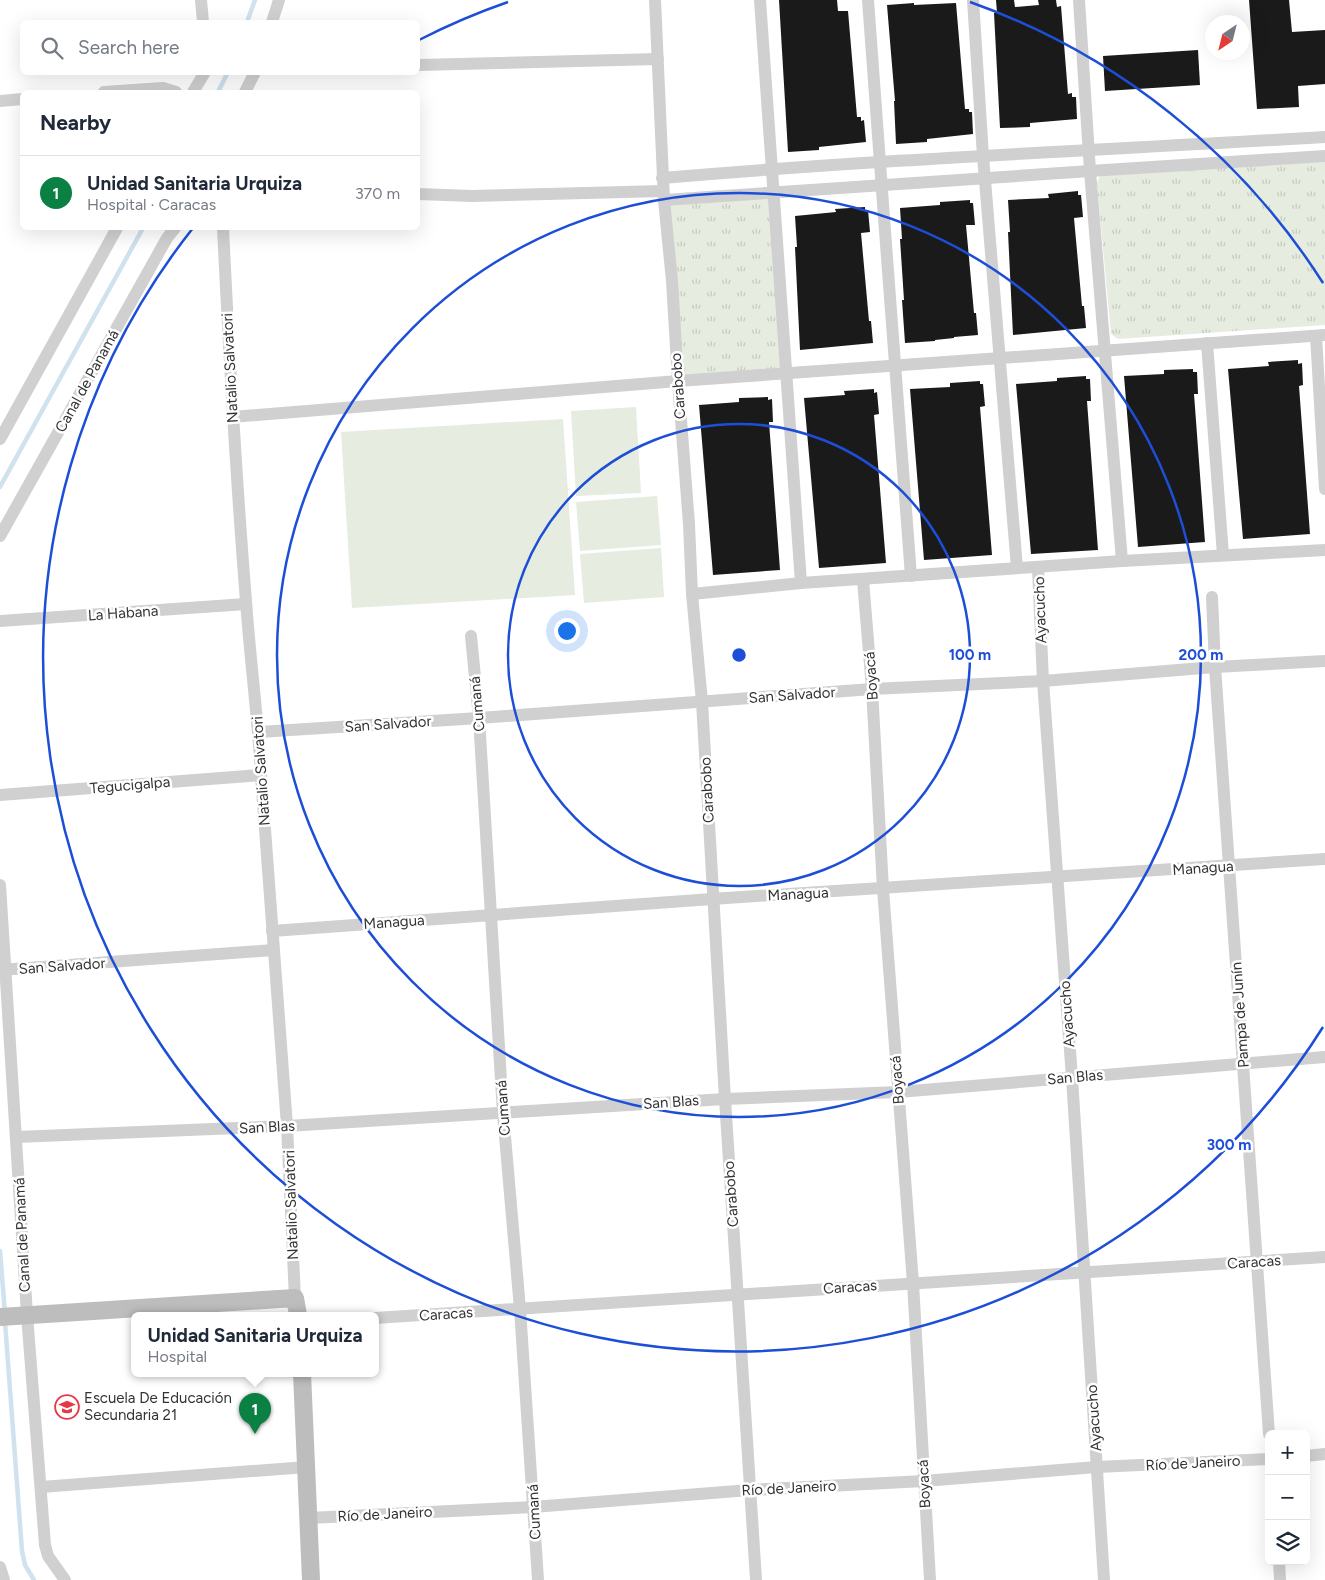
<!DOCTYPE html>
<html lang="en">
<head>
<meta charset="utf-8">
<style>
	:root { --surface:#fff; --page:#f2f2f3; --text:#1f2937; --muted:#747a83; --line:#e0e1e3; --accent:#0b8043 }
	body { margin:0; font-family:Figtree,sans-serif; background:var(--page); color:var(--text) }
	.controls { position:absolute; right:15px; bottom:15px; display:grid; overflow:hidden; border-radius:8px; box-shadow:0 5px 20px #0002 }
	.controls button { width:45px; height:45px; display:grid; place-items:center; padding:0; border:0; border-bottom:1px solid var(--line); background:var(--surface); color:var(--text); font:25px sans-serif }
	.compass { position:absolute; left:1205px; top:15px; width:45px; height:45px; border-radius:50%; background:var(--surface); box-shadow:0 5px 20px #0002; rotate:215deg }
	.you { position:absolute; left:566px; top:630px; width:18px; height:18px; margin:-12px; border:4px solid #fff; border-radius:50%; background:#1a73e8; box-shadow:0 0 0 8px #1a73e833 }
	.badge { display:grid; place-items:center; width:32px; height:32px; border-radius:50%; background:var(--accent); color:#fff; font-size:16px; font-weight:700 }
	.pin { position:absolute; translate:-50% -41px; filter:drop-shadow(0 1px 2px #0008) }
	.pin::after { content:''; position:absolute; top:26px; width:18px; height:15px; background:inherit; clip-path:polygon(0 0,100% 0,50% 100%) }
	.popup { position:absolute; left:131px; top:1312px; width:248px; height:65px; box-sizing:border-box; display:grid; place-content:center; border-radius:8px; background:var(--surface); filter:drop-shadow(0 1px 4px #0005); font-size:16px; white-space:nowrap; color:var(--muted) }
	.popup b { font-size:19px; color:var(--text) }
	.popup::after { content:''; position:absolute; left:50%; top:100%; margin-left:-10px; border:10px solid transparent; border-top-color:var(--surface) }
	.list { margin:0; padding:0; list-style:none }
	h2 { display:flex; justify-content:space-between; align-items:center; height:65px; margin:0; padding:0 20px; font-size:21px }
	h2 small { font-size:16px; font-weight:400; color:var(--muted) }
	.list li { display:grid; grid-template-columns:32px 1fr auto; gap:15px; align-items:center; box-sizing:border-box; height:75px; padding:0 20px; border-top:1px solid var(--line) }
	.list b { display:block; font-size:19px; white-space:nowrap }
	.list p { margin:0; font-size:16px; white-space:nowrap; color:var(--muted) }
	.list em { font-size:16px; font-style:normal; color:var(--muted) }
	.icon { flex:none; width:28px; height:28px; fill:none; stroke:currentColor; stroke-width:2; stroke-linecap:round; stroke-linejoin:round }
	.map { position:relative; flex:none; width:1325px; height:1580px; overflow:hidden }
	.search { position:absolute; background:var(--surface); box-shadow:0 5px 20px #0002; left:20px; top:20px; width:400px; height:55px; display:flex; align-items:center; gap:12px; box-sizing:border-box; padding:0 18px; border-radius:8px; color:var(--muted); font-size:19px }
	.panel { position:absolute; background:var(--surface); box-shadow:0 5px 20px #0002; left:20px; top:90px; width:400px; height:140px; border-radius:8px }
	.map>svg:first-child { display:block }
</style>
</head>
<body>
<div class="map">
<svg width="1325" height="1580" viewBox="0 0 1325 1580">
	<defs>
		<pattern id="park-tufts" width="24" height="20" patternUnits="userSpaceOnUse" patternTransform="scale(1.25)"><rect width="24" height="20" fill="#e6ecdf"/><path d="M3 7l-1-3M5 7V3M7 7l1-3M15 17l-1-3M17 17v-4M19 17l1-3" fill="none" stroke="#c6cbc0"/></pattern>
	</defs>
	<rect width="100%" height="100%" fill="#fff"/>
	<!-- park -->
	<g fill="url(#park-tufts)">
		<path d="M 1325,161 L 1325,325 L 1118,339 L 1111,334 L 1097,183 L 1100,176 Z"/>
		<path d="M 774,192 L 787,374 L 678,381 L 664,200 Z"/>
	</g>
	<!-- garden -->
	<g fill="#e6ecdf">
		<path d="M 636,407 L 641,493 L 576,496 L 571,411 Z"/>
		<path d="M 563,419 L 575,595 L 352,608 L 341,432 Z"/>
		<path d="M 657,496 L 661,545 L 580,551 L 576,502 Z"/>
		<path d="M 661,548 L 664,597 L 584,603 L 580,554 Z"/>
	</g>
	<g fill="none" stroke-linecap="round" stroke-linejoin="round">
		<!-- stream -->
		<g stroke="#cfe2ee" stroke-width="4.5">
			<path d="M 247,22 L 255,0"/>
			<path d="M 218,92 L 228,72"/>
			<path d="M 0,487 L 143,228"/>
			<path d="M 0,1251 L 5,1314"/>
			<path d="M 5,1322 L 22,1551 L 25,1565 L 34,1580"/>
		</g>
	</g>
	<!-- building -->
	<g fill="#1a1a1a">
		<path d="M 779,0 L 837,0 L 838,11 L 848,11 L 857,117 L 861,117 L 861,121 L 864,120 L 866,142 L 819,147 L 819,150 L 788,152 Z"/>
		<path d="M 996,0 L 1014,0 L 1015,7 L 1039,5 L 1038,0 L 1056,0 L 1057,7 L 1061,6 L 1068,94 L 1072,93 L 1072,97 L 1076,97 L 1077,119 L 1030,123 L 1030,127 L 1000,128 L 994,13 L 997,13 Z"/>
		<path d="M 1249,0 L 1289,0 L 1292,32 L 1325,30 L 1325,84 L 1298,86 L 1299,107 L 1257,109 Z"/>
		<path d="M 914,3 L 914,5 L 956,3 L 965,109 L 969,109 L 969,112 L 972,112 L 973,134 L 927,139 L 927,142 L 896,144 L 894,101 L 895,101 L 887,5 Z"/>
		<path d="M 1198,50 L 1200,85 L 1105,91 L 1103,56 Z"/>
		<path d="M 1078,191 L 1078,195 L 1081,195 L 1083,217 L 1074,218 L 1082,306 L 1084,306 L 1086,328 L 1013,335 L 1008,232 L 1010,232 L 1008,200 L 1049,198 L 1048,194 Z"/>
		<path d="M 970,200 L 970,203 L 973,203 L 975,225 L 966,225 L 974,313 L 976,313 L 978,335 L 954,337 L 954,338 L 935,340 L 935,341 L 905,343 L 902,300 L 904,300 L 900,239 L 902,239 L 900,208 L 940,205 L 940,202 Z"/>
		<path d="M 865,207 L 865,210 L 868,210 L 870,232 L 861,233 L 869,321 L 871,321 L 873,343 L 800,350 L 795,247 L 797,247 L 795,216 L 836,212 L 835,209 Z"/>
		<path d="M 1298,360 L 1298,364 L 1302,363 L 1303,385 L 1299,386 L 1310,534 L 1243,539 L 1228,369 L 1269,366 L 1268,362 Z"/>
		<path d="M 1193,369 L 1193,372 L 1197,372 L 1198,394 L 1194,394 L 1205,542 L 1138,547 L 1124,376 L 1164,374 L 1164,370 Z"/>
		<path d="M 1086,376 L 1086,379 L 1090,379 L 1091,401 L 1087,401 L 1098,550 L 1031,554 L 1016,384 L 1057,381 L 1057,378 Z"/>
		<path d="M 980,381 L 980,384 L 983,384 L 985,406 L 980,407 L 992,555 L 924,560 L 910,389 L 950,387 L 950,383 Z"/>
		<path d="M 874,389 L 874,393 L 877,392 L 879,414 L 874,415 L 886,563 L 819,568 L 804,398 L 845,395 L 844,391 Z"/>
		<path d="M 768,397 L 768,400 L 772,399 L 773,422 L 769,422 L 780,570 L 713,575 L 699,405 L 739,402 L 739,398 Z"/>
	</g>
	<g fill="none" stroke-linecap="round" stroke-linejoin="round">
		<!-- street -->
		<g stroke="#d0d0d0" stroke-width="12">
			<path d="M 201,0 L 203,22"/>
			<path d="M 655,0 L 664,200 L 672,281 L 678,381 L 689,524 L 692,594 L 702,702 L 725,1099 L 756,1580"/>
			<path d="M 760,0 L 801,583"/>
			<path d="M 868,0 C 883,192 895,384 911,576"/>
			<path d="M 973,0 L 983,156 L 1017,568"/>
			<path d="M 1079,0 L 1090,171 L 1122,561"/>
			<path d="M 272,22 L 279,0"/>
			<path d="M 418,65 L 658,59"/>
			<path d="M 104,92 L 163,88 L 176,92"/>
			<path d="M 193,92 L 205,72"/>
			<path d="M 245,92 L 255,72"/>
			<path d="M 0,101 L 22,99"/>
			<path d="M 662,178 C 883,159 1104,150 1325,137"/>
			<path d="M 418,194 L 472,196 L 663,191"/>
			<path d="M 664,200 L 1090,171 L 1325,156"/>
			<path d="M 223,228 C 229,352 236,477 246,601 C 250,659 258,717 261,775 L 287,1126 L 295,1298"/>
			<path d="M 1316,336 L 1325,489"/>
			<path d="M 1207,343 L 1223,555"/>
			<path d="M 232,417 L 678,381 L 1325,335"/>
			<path d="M 0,439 L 117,228"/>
			<path d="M 0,536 L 167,238 L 175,228"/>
			<path d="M 1038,568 L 1043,681 L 1072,1078 L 1104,1580"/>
			<path d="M 863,580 L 872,689 L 883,889 L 913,1283 L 930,1580"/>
			<path d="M 692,594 L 801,583 L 1122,561 L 1325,550"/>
			<path d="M 1212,597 L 1215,667 L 1269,1434"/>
			<path d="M 0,621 L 246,604"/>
			<path d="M 471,636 L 479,718 L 503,1113 L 520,1309 L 538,1580"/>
			<path d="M 259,732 L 479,718 L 872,689 L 1043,681 L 1215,667 L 1325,661"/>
			<path d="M 0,795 L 261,775"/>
			<path d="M 0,885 L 27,1315 L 45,1545 L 48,1556 L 65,1580"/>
			<path d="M 272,931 L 712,899 L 1325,859"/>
			<path d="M 0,970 L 273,950"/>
			<path d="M 16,1137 L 287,1126 L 725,1099 L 898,1092 L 1325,1057"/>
			<path d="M 375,1318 L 1325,1257"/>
			<path d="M 1306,1456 L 1325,1454"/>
			<path d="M 41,1487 L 307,1467"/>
			<path d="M 309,1518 L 533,1507 L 750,1490 L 924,1481 L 1097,1467 L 1269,1459"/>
			<path d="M 1279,1561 L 1280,1580"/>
			<path d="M 0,1567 L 4,1580"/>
		</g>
		<!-- secondary -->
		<g stroke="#bdbdbd" stroke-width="18">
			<path d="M 0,1317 L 295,1298 L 298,1315"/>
			<path d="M 302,1373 L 311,1580"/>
		</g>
	</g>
	<!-- distance rings -->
	<g fill="none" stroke="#1d4ed8" stroke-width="2.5">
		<circle cx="739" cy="655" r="231"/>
		<circle cx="739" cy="655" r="462"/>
		<path d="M1323 1027A693 693 0 1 1 193 228M419 40A693 693 0 0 1 508 2M970 2A693 693 0 0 1 1323 283"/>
	</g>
	<!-- icons -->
	<defs>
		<g id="school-ring" transform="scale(1.25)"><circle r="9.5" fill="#fff" stroke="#e63946" stroke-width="1.5"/><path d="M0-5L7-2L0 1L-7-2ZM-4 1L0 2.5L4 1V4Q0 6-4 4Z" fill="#e63946"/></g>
	</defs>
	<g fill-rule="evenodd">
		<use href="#school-ring" x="67" y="1407"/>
	</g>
	<g text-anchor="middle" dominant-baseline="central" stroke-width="5" stroke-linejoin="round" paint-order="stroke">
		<!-- street labels -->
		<g font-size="15" fill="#333" stroke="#fff">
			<text transform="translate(230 368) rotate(-93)">Natalio Salvatori</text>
			<text transform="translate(87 381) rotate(-61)">Canal de Panamá</text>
			<text transform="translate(678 386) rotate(-94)">Carabobo</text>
			<text transform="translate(1040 610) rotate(-92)">Ayacucho</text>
			<text transform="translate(123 613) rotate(-4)">La Habana</text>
			<text transform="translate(871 676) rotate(-94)">Boyacá</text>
			<text transform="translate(792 695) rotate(-4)">San Salvador</text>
			<text transform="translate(477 704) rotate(-95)">Cumaná</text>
			<text transform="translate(388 724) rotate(-4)">San Salvador</text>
			<text transform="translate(261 771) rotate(-94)">Natalio Salvatori</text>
			<text transform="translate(130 785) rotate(-5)">Tegucigalpa</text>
			<text transform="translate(707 790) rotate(-93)">Carabobo</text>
			<text transform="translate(1203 868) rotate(-4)">Managua</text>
			<text transform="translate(798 894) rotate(-3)">Managua</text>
			<text transform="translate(394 922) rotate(-4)">Managua</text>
			<text transform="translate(62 966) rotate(-4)">San Salvador</text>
			<text transform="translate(1067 1014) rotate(-94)">Ayacucho</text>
			<text transform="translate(1240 1015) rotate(-94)">Pampa de Junín</text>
			<text transform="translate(1075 1077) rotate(-5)">San Blas</text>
			<text transform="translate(897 1080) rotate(-94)">Boyacá</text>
			<text transform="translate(671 1102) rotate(-4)">San Blas</text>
			<text transform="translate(503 1108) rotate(-94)">Cumaná</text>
			<text transform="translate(267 1127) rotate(-3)">San Blas</text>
			<text transform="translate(731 1194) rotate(-94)">Carabobo</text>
			<text transform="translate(291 1205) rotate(-92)">Natalio Salvatori</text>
			<text transform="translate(22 1235) rotate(-93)">Canal de Panamá</text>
			<text transform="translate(1254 1262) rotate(-4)">Caracas</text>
			<text transform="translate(850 1287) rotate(-4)">Caracas</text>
			<text transform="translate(446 1314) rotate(-4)">Caracas</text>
			<text transform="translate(1094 1418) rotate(-94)">Ayacucho</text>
			<text transform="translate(1193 1463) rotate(-3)">Río de Janeiro</text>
			<text transform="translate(924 1484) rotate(-93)">Boyacá</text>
			<text transform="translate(789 1488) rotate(-3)">Río de Janeiro</text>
			<text transform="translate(534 1512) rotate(-93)">Cumaná</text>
			<text transform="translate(385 1514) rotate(-3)">Río de Janeiro</text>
		</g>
		<!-- poi labels -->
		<g font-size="15" fill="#333" stroke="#fff" text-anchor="start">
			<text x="84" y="1398">Escuela De Educación<tspan x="84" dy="17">Secundaria 21</tspan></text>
		</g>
	</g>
	<circle cx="739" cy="655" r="8" fill="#1d4ed8" stroke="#fff" stroke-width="2.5"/>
	<g font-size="15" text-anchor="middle" font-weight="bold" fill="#1d4ed8" stroke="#fff" stroke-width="5" stroke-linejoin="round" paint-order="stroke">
		<text x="970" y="660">100 m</text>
		<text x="1201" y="660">200 m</text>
		<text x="1229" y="1150">300 m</text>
	</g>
</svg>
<div class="controls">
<button>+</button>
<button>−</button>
<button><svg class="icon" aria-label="layers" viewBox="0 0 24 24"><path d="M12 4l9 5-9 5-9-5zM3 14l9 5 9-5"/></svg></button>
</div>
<svg class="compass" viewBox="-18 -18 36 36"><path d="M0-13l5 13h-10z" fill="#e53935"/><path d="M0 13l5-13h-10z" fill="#747a83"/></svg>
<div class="you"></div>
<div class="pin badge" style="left:255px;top:1434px">1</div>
<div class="popup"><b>Unidad Sanitaria Urquiza</b>Hospital</div>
<div class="search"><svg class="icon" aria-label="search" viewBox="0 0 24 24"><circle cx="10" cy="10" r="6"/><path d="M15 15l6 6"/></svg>Search here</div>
<section class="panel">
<h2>Nearby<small></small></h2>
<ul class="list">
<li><span class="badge">1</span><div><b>Unidad Sanitaria Urquiza</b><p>Hospital · Caracas</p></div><em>370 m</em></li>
</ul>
</section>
</div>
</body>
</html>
